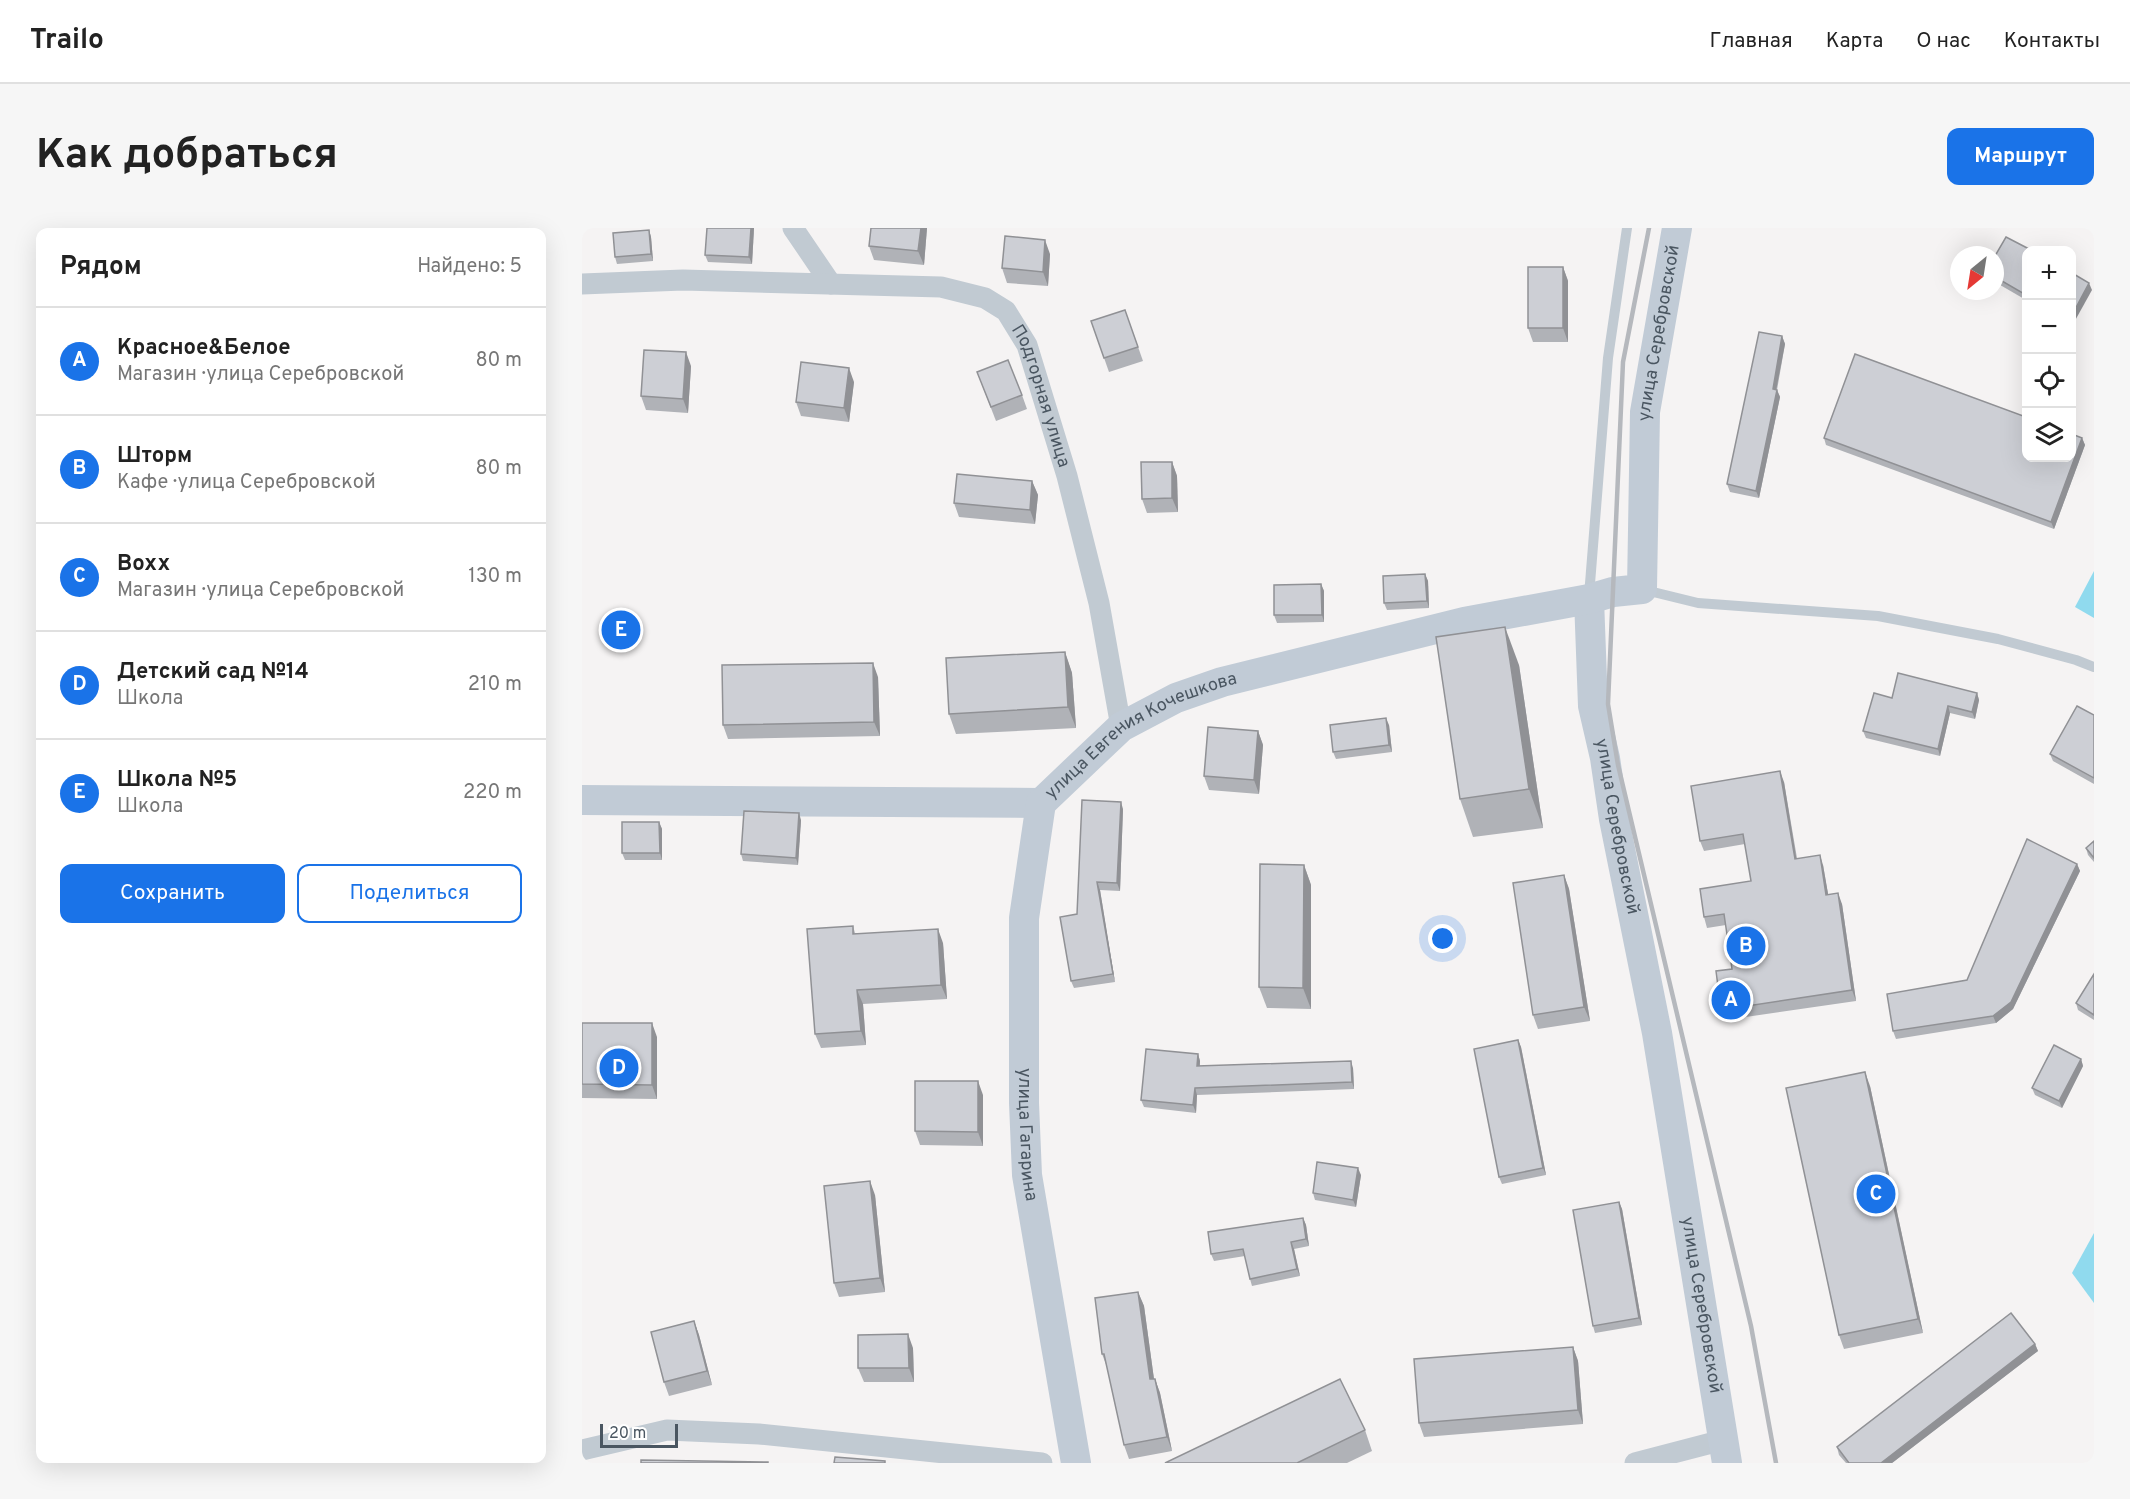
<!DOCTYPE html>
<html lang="ru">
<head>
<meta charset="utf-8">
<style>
	:root { --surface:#fff; --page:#f6f6f6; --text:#222; --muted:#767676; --line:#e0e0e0; --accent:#1a73e8 }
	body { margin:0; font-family:Overpass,sans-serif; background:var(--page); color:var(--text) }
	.controls { position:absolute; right:18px; top:18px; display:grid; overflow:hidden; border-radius:12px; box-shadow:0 6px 24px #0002 }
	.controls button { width:54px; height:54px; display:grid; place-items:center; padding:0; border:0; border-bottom:2px solid var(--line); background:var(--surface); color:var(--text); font:30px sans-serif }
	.compass { position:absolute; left:1368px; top:18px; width:54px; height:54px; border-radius:50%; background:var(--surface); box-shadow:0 6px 24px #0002; rotate:210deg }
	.scale { position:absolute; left:18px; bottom:15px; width:78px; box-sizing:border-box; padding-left:6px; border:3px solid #4a5661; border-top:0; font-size:16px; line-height:21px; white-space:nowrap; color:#4a5661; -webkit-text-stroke:4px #fff; paint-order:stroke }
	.you { position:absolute; left:861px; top:711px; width:21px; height:21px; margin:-15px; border:4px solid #fff; border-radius:50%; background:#1a73e8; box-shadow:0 0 0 9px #1a73e833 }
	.badge { display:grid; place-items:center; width:39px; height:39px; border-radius:50%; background:var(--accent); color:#fff; font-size:20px; font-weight:700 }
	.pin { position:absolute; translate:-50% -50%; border:3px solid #fff; box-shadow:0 2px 6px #0006 }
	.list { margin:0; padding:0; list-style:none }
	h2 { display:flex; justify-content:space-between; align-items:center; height:78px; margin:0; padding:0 24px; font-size:26px }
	h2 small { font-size:20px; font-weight:400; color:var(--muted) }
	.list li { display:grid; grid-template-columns:39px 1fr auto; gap:18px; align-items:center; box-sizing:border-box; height:108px; padding:0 24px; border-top:2px solid var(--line) }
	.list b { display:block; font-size:22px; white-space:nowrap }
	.list p { margin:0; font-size:20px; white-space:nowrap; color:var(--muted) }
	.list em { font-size:20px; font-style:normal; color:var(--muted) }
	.actions { display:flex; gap:12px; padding:18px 24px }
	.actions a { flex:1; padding:14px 0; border:2px solid var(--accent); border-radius:12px; text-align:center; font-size:21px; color:var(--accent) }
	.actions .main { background:var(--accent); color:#fff }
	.icon { flex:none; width:33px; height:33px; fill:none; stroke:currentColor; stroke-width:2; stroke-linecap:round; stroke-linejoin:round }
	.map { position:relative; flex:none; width:1512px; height:1235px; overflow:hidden; border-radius:12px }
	header { display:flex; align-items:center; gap:36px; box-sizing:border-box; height:84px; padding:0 30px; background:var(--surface); border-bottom:2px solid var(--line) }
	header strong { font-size:28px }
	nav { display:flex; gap:33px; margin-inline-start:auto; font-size:21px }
	.intro { display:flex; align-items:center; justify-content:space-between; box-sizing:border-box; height:144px; padding:0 36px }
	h1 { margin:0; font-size:42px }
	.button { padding:15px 27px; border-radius:12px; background:var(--accent); color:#fff; font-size:21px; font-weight:700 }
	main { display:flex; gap:36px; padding:0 36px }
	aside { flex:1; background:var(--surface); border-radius:12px; box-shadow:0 6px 24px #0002 }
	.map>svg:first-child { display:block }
</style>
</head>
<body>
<header>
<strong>Trailo</strong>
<nav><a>Главная</a><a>Карта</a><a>О нас</a><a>Контакты</a></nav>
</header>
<div class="intro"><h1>Как добраться</h1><a class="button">Маршрут</a></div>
<main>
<aside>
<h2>Рядом<small>Найдено: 5</small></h2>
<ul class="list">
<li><span class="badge">A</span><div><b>Красное&amp;Белое</b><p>Магазин · улица Серебровской</p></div><em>80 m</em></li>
<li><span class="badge">B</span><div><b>Шторм</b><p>Кафе · улица Серебровской</p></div><em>80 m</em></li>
<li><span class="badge">C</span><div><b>Boxx</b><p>Магазин · улица Серебровской</p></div><em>130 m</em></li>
<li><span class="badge">D</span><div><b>Детский сад №14</b><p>Школа</p></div><em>210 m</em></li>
<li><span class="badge">E</span><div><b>Школа №5</b><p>Школа</p></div><em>220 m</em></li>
</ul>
<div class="actions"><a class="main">Сохранить</a><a>Поделиться</a></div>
</aside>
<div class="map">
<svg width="1512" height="1235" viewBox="0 0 1512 1235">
	<rect width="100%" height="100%" fill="#f5f3f3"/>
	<!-- water -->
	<g fill="#90daee">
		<path d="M 1512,343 L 1512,390 L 1493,379 Z"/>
		<path d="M 1512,1005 L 1512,1075 L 1490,1045 Z"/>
	</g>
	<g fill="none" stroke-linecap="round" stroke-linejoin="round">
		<!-- lane -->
		<g stroke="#c1cad2" stroke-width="10">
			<path d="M 1063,362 L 1116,375 L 1296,388 L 1416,411 L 1494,432 L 1512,439"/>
			<path d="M 1007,368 L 1026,130 L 1045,0"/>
		</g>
		<!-- street -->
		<g stroke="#c1cad2" stroke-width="21">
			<path d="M 211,0 L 249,56"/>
			<path id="s1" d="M 0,56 L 101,52 L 359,59 L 403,70 L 424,83 L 445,117 L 485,248 L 517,375 L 539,499"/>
			<path d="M 0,1222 L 85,1202 L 177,1206 L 460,1235"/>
			<path d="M 1053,1235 L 1141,1212"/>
		</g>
		<!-- secondary -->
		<g stroke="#c1cbd6" stroke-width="30">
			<path id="s2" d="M 1007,371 L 1011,478 L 1023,530 L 1032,591 L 1075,805 L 1145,1235"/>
			<path id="s3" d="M 0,572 L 459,575 L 539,499 L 594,470 L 640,454 L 882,394 L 1007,371 L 1031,364 L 1060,361 L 1063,184 L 1095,0"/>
			<path id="s4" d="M 459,575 L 442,690 L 442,875 L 445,947 L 494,1235"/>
		</g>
		<!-- rail -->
		<path stroke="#b5b8bd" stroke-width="4.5" d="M 1067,0 L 1041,134 L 1026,476 L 1036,537 L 1169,1098 L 1194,1235"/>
	</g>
	<!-- wall -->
	<g fill="#b0b2b7">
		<path d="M 172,0 L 170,36 L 126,34 L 123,27 Z"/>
		<path d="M 289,0 L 345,0 L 342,37 L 292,32 L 287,18 Z"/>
		<path d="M 67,2 L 69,9 L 71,33 L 35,36 L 33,29 Z"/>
		<path d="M 1444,22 L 1444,72 L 1413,54 L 1413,28 Z"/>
		<path d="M 468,26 L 466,58 L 425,55 L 420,40 Z"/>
		<path d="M 981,39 L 986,53 L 986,114 L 951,114 L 946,100 Z"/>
		<path d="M 543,82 L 561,133 L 527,144 L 509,93 Z"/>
		<path d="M 1200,108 L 1203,116 L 1195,162 L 1198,169 L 1177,270 L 1148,264 L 1145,256 Z"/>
		<path d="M 109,138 L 106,185 L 64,182 L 59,168 Z"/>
		<path d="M 395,144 L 440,167 L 445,181 L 414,193 Z"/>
		<path d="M 272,154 L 267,194 L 219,188 L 214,174 Z"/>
		<path d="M 1242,210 L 1500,210 L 1503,217 L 1472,301 L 1244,217 Z"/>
		<path d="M 590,234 L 595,248 L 596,284 L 565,285 L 560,271 Z"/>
		<path d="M 450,253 L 456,267 L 453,296 L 377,289 L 372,275 Z"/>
		<path d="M 843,346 L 846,353 L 847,380 L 805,382 L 802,375 Z"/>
		<path d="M 739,356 L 742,363 L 742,394 L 695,395 L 692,387 Z"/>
		<path d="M 483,424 L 490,445 L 494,500 L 374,506 L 367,486 Z"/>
		<path d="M 937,437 L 961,600 L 891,609 L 878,571 Z"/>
		<path d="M 296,449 L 298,508 L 146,511 L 141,497 Z"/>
		<path d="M 1395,465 L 1397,472 L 1393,491 L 1368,485 L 1358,528 L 1284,510 L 1281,503 L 1310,470 Z"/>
		<path d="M 1512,487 L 1512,556 L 1471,533 L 1468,526 Z"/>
		<path d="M 807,497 L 810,524 L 754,531 L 751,524 Z"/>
		<path d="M 676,503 L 681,517 L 677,566 L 627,562 L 622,548 Z"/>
		<path d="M 1202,554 L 1215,630 L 1241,637 L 1246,666 L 1260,676 L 1274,773 L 1143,792 L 1139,782 L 1150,741 L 1144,697 L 1125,700 L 1122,689 L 1169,653 L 1163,616 L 1122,623 L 1118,613 Z"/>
		<path d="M 541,581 L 538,663 L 518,662 L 533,754 L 492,760 L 489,753 L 495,686 Z"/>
		<path d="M 219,592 L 216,637 L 161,633 L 159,626 Z"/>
		<path d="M 77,594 L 80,601 L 80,632 L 43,632 L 40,625 Z"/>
		<path d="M 1512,613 L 1512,634 L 1506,627 L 1504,620 Z"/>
		<path d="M 1495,636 L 1498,643 L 1431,781 L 1414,795 L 1314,811 L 1311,803 L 1385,752 Z"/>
		<path d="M 722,637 L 729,657 L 729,781 L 685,780 L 677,759 Z"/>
		<path d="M 982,647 L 987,661 L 1008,793 L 956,801 L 951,787 Z"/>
		<path d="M 271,698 L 273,705 L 361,715 L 365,771 L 281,776 L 284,817 L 239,820 L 233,806 Z"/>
		<path d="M 1512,746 L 1512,792 L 1496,782 L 1494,775 Z"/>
		<path d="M 0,795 L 75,809 L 75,871 L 0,870 Z"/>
		<path d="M 936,812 L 939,819 L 964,947 L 920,956 L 917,949 Z"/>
		<path d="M 616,826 L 618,833 L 618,838 L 771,840 L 772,861 L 615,867 L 614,885 L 562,879 L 559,872 Z"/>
		<path d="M 1499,831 L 1501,838 L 1480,880 L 1453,867 L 1450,860 Z"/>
		<path d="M 1288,858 L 1341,1105 L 1262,1121 L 1257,1107 Z"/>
		<path d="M 401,867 L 401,918 L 338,917 L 333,903 Z"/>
		<path d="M 779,947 L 774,979 L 733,972 L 731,965 Z"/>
		<path d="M 293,967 L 303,1064 L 257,1069 L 252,1055 Z"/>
		<path d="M 1037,974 L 1040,981 L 1060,1097 L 1013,1105 L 1011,1098 Z"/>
		<path d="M 721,990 L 724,997 L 727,1018 L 712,1021 L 718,1048 L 670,1058 L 668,1051 L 663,1028 L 632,1033 L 629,1026 Z"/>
		<path d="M 556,1064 L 562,1078 L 572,1151 L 573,1151 L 578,1165 L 590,1223 L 547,1231 L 542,1217 L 525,1139 L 520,1126 Z"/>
		<path d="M 112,1093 L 117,1107 L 130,1157 L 87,1168 L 82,1154 Z"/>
		<path d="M 1453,1116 L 1456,1123 L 1310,1235 L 1264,1235 L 1257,1227 L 1255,1219 Z"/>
		<path d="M 991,1119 L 996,1133 L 1001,1196 L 842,1209 L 837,1195 Z"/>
		<path d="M 331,1120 L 332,1154 L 282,1154 L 276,1140 Z"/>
		<path d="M 783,1202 L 790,1223 L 765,1235 L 583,1235 Z"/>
	</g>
	<!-- shaded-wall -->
	<g fill="#909195">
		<path d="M 169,0 L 172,0 L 170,36 L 167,29 Z"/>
		<path d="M 339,0 L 345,0 L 342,37 L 336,23 Z"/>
		<path d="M 67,2 L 69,9 L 71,33 L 69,26 Z"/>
		<path d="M 463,12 L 468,26 L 466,58 L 461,44 Z"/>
		<path d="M 981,39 L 986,53 L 986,114 L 981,100 Z"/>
		<path d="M 1507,55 L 1510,62 L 1490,98 L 1490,87 Z"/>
		<path d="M 1200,108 L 1203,116 L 1193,168 L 1191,161 Z"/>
		<path d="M 104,124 L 109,138 L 106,185 L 101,171 Z"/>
		<path d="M 267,140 L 272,154 L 267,194 L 262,180 Z"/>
		<path d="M 1195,162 L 1198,169 L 1177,270 L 1174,263 Z"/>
		<path d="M 1500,210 L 1503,217 L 1472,301 L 1469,294 Z"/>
		<path d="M 590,234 L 595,248 L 596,284 L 590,270 Z"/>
		<path d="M 450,253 L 456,267 L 453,296 L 448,282 Z"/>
		<path d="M 843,346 L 846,353 L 847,380 L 845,373 Z"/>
		<path d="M 739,356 L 742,363 L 742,394 L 740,387 Z"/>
		<path d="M 923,399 L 937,437 L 961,600 L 947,561 Z"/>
		<path d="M 483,424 L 490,445 L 494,500 L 486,479 Z"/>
		<path d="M 291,435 L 296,449 L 298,508 L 292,494 Z"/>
		<path d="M 1395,465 L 1397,472 L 1393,491 L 1390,484 Z"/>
		<path d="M 1366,478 L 1368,485 L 1358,528 L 1356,521 Z"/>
		<path d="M 804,490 L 807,497 L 810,524 L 807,517 Z"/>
		<path d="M 676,503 L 681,517 L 677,566 L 672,552 Z"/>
		<path d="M 1198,543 L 1202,554 L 1216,641 L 1213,631 Z"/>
		<path d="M 539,574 L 541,581 L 538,663 L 535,655 Z"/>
		<path d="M 217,585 L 219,592 L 216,637 L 214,630 Z"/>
		<path d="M 77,594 L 80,601 L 80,632 L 78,625 Z"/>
		<path d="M 1238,627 L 1241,637 L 1248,677 L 1244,667 Z"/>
		<path d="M 1495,636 L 1498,643 L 1431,781 L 1414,795 L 1411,788 Z"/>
		<path d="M 722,637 L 729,657 L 729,781 L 721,760 Z"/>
		<path d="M 982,647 L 987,661 L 1008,793 L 1002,779 Z"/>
		<path d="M 515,654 L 518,662 L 533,754 L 531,746 Z"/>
		<path d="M 1256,665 L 1260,676 L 1274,773 L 1270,762 Z"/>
		<path d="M 356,701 L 361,715 L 365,771 L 359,757 Z"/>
		<path d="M 275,762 L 281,776 L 284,817 L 279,803 Z"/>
		<path d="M 70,795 L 75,809 L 75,871 L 70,857 Z"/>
		<path d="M 936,812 L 939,819 L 964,947 L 961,940 Z"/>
		<path d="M 616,826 L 618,833 L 617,846 L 615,838 Z"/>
		<path d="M 1499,831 L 1501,838 L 1480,880 L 1477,873 Z"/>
		<path d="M 769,833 L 771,840 L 772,861 L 770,854 Z"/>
		<path d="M 1283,844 L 1288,858 L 1341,1105 L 1336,1091 Z"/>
		<path d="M 396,853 L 401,867 L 401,918 L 396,904 Z"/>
		<path d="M 613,860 L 615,867 L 614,885 L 611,877 Z"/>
		<path d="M 776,940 L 779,947 L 774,979 L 771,972 Z"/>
		<path d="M 288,953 L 293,967 L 303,1064 L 298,1050 Z"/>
		<path d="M 1037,974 L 1040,981 L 1060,1097 L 1057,1090 Z"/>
		<path d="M 721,990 L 724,997 L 727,1018 L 724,1011 Z"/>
		<path d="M 709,1014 L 712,1021 L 718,1048 L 715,1041 Z"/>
		<path d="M 556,1064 L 562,1078 L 574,1166 L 568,1151 Z"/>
		<path d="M 112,1093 L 117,1107 L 130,1157 L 125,1143 Z"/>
		<path d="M 326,1106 L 331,1120 L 332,1154 L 327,1140 Z"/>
		<path d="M 1453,1116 L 1456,1123 L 1310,1235 L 1299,1235 Z"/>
		<path d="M 991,1119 L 996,1133 L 1001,1196 L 996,1182 Z"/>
		<path d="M 573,1151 L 578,1165 L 590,1223 L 585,1209 Z"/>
	</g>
	<!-- building -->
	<g fill="#cdcfd5" stroke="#909195" stroke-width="1.5">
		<path d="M 125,0 L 169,0 L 167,29 L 123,27 Z"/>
		<path d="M 289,0 L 339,0 L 336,23 L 287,18 Z"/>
		<path d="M 67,2 L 69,26 L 33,29 L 31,5 Z"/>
		<path d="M 423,8 L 463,12 L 461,44 L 420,40 Z"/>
		<path d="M 1424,9 L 1449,22 L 1444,22 L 1444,67 L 1413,49 L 1413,28 Z"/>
		<rect x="946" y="39" width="35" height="61"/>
		<path d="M 1490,45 L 1507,55 L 1490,87 Z"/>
		<path d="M 543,82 L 556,119 L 522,130 L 509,93 Z"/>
		<path d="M 1177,104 L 1200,108 L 1191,161 L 1195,162 L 1174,263 L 1145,256 Z"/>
		<path d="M 62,122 L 104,124 L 101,171 L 59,168 Z"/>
		<path d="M 1273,126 L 1444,189 L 1444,230 L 1490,230 L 1490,206 L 1500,210 L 1469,294 L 1242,210 Z"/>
		<path d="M 426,132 L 440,167 L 409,179 L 395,144 Z"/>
		<path d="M 219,134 L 267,140 L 262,180 L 214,174 Z"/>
		<path d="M 559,234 L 590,234 L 590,270 L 560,271 Z"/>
		<path d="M 375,246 L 450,253 L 448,282 L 372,275 Z"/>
		<path d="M 843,346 L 845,373 L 802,375 L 801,348 Z"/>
		<path d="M 739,356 L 740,387 L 692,387 L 692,357 Z"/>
		<path d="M 923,399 L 947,561 L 878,571 L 854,409 Z"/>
		<path d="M 483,424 L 486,479 L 367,486 L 364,430 Z"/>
		<path d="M 291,435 L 292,494 L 141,497 L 140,437 Z"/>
		<path d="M 1316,445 L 1395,465 L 1390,484 L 1366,478 L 1356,521 L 1281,503 L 1292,465 L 1310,470 Z"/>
		<path d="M 1495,478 L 1512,487 L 1512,550 L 1468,526 Z"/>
		<path d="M 804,490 L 807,517 L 751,524 L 748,497 Z"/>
		<path d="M 626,499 L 676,503 L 672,552 L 622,548 Z"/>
		<path d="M 1198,543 L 1213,631 L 1238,627 L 1244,667 L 1256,665 L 1270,762 L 1139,782 L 1134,743 L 1150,741 L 1142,686 L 1122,689 L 1118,661 L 1169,653 L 1161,606 L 1118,613 L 1109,558 Z"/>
		<path d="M 500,572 L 539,574 L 535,655 L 515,654 L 531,746 L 489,753 L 478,689 L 495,686 Z"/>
		<path d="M 162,583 L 217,585 L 214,630 L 159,626 Z"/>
		<path d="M 40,594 L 77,594 L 78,625 L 40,625 Z"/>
		<path d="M 1445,611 L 1495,636 L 1429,774 L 1411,788 L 1311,803 L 1305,766 L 1385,752 Z"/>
		<path d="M 1512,613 L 1512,630 L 1504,620 Z"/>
		<path d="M 678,636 L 722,637 L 721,760 L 677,759 Z"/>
		<path d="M 982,647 L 1002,779 L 951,787 L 931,655 Z"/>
		<path d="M 271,698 L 271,706 L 356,701 L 359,757 L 275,762 L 279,803 L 233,806 L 225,701 Z"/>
		<path d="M 1512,746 L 1512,787 L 1494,775 Z"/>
		<path d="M 0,795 L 70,795 L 70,857 L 0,856 Z"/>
		<path d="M 936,812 L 961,940 L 917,949 L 892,821 Z"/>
		<path d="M 1472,817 L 1499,831 L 1477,873 L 1450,860 Z"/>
		<path d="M 564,821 L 616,826 L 615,838 L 769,833 L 770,854 L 613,860 L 611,877 L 559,872 Z"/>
		<path d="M 1283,844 L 1336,1091 L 1257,1107 L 1204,860 Z"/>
		<path d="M 333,853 L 396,853 L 396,904 L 333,903 Z"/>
		<path d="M 735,934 L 776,940 L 771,972 L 731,965 Z"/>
		<path d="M 288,953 L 298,1050 L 252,1055 L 242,958 Z"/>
		<path d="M 1037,974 L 1057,1090 L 1011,1098 L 991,982 Z"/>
		<path d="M 721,990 L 724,1011 L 709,1014 L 715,1041 L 668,1051 L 661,1021 L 629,1026 L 626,1004 Z"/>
		<path d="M 556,1064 L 568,1151 L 573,1151 L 585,1209 L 542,1217 L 522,1126 L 520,1126 L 513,1070 Z"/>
		<path d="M 1429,1085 L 1453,1116 L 1299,1235 L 1267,1235 L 1255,1219 Z"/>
		<path d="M 112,1093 L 125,1143 L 82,1154 L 69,1104 Z"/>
		<path d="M 326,1106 L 327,1140 L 276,1140 L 276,1107 Z"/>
		<path d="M 991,1119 L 996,1182 L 837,1195 L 832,1131 Z"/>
		<path d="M 758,1151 L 783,1202 L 715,1235 L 583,1235 Z"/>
		<path d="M 253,1229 L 303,1233 L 303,1235 L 252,1235 Z"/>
		<path d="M 59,1232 L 186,1234 L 186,1235 L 59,1235 Z"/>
	</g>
	<g text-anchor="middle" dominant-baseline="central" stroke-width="6" stroke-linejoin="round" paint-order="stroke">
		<!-- street labels -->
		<g font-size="18" fill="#4a5661" stroke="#fff">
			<text stroke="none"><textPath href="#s3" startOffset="1368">улица Серебровской</textPath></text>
			<text stroke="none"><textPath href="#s1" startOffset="522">Подгорная улица</textPath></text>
			<text stroke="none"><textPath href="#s3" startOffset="582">улица Евгения Кочешкова</textPath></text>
			<text stroke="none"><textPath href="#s2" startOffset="230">улица Серебровской</textPath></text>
			<text stroke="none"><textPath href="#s4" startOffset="333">улица Гагарина</textPath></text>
			<text stroke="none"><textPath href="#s2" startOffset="716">улица Серебровской</textPath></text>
		</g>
	</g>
</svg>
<div class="controls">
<button>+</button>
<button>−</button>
<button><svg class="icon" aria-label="locate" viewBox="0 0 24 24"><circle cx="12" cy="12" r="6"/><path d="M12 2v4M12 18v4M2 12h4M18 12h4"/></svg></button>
<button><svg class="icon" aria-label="layers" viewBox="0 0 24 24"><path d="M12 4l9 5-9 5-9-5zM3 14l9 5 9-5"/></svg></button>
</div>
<svg class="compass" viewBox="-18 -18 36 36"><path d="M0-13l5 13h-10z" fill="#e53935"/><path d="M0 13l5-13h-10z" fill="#767676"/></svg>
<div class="scale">20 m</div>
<div class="you"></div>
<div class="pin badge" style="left:1149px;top:772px">A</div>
<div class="pin badge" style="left:1164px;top:718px">B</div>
<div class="pin badge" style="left:1294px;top:966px">C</div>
<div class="pin badge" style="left:37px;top:840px">D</div>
<div class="pin badge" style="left:39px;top:402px">E</div>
</div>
</main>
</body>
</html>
